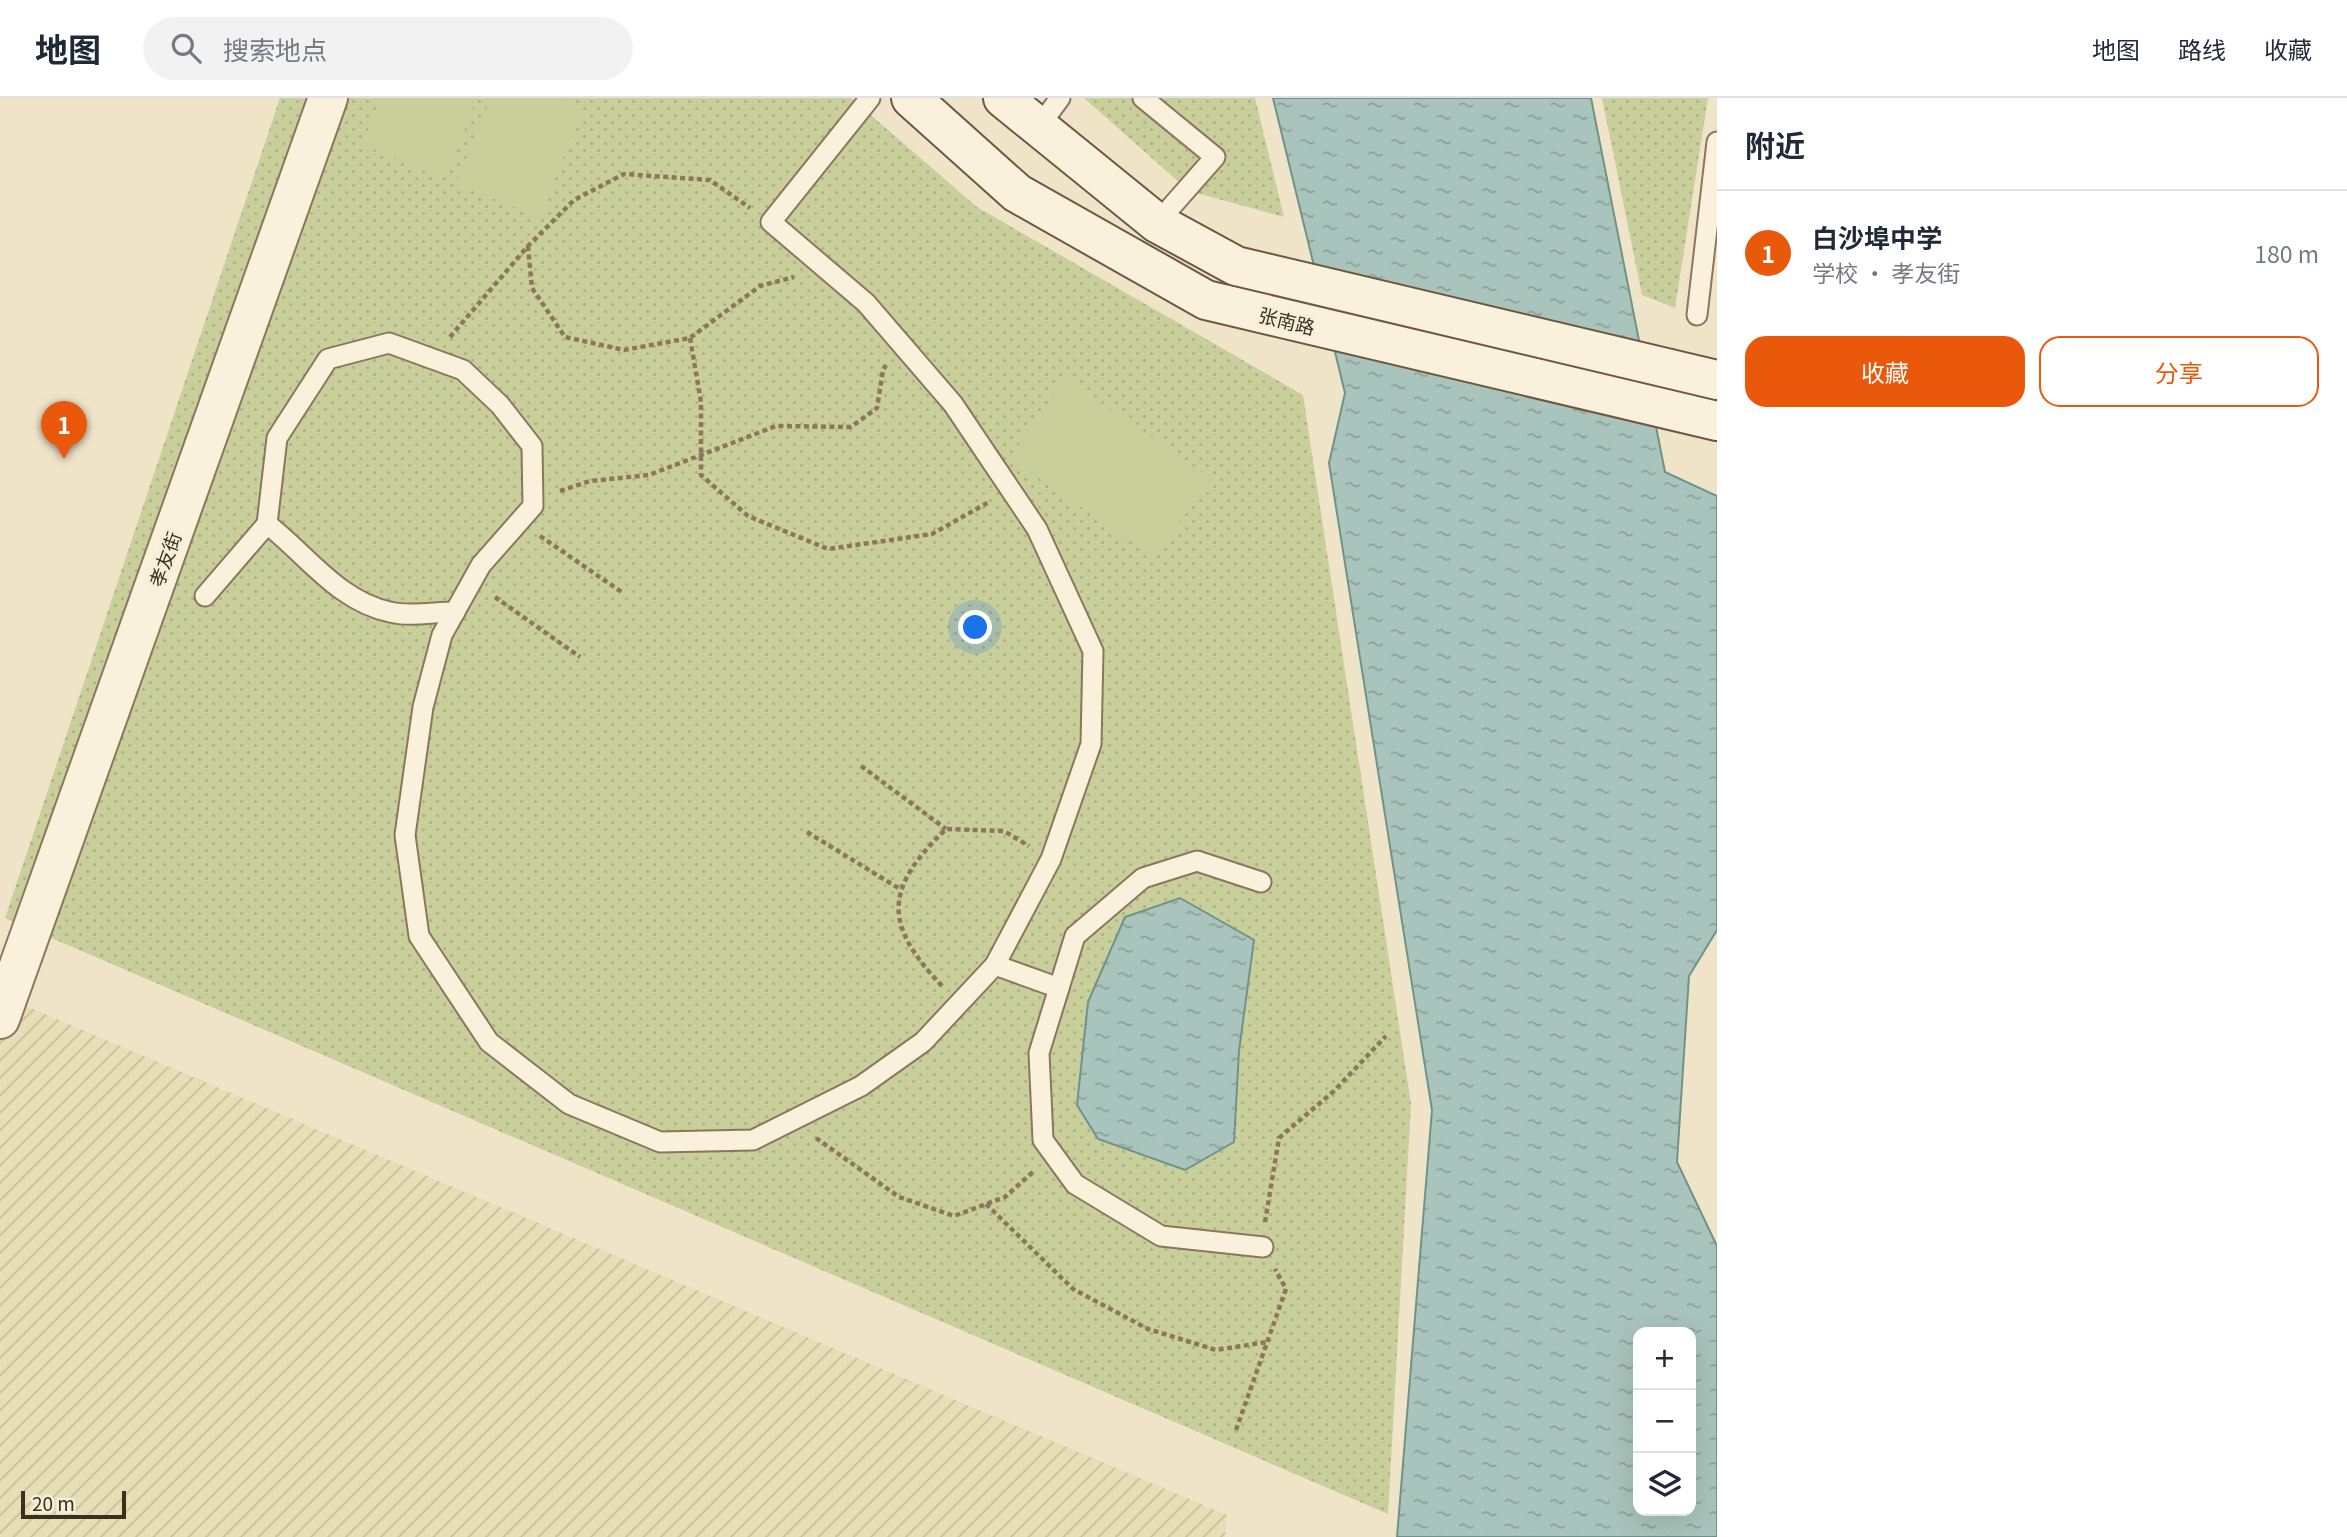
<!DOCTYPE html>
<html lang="zh">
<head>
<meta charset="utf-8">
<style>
	:root { --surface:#fff; --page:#f2f2f3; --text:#1f2937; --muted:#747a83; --line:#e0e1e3; --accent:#ea580c }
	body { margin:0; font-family:Georgia,"Noto Sans SC",serif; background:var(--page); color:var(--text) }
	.controls { position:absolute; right:21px; bottom:21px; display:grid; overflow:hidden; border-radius:14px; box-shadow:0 7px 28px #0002 }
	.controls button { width:63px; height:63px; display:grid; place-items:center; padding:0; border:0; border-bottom:2px solid var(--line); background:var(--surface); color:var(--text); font:35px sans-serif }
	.scale { position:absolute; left:21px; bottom:18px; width:105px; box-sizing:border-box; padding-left:7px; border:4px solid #3d2e20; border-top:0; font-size:19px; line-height:24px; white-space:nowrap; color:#3d2e20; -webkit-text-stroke:5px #f7eed8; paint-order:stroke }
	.you { position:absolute; left:976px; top:530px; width:24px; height:24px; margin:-18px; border:5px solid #fff; border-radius:50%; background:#1a73e8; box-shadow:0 0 0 10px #1a73e833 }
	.badge { display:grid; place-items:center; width:46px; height:46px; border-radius:50%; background:var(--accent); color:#fff; font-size:23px; font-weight:700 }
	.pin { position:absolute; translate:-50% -58px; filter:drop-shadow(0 2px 4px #0008) }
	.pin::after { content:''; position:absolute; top:37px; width:24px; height:21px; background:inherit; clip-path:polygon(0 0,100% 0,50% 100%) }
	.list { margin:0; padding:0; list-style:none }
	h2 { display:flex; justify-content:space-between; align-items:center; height:91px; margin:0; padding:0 28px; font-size:30px }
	h2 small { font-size:23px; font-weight:400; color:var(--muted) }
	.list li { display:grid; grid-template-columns:46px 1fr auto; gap:21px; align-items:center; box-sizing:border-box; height:126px; padding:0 28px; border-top:2px solid var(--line) }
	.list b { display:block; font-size:26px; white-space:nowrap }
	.list p { margin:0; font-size:23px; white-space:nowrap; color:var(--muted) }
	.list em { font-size:23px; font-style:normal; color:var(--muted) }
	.actions { display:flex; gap:14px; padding:21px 28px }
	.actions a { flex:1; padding:16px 0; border:2px solid var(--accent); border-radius:21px; text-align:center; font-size:24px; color:var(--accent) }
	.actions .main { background:var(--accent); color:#fff }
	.icon { flex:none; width:38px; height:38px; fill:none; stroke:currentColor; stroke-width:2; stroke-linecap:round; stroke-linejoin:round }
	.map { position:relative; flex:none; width:1717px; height:1439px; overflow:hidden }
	header { display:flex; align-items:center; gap:42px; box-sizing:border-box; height:98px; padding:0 35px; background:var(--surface); border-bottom:2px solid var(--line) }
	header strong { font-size:33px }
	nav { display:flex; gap:38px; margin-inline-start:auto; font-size:24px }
	.search { width:490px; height:63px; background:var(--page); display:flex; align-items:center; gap:18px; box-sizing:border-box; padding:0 24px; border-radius:38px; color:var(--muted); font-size:26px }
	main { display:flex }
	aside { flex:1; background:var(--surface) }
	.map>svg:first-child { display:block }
</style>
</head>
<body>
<header>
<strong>地图</strong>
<div class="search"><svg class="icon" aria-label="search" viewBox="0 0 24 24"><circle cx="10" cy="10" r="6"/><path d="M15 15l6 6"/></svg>搜索地点</div>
<nav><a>地图</a><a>路线</a><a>收藏</a></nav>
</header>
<main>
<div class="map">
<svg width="1717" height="1439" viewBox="0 0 1717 1439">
	<defs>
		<pattern id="farmland-furrows" width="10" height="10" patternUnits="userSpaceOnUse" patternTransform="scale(1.75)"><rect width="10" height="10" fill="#e6deb5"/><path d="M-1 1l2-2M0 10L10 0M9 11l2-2" fill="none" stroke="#c6bf9b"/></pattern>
		<pattern id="grass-dots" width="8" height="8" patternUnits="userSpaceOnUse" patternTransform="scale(1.75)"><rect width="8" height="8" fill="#c9cf9b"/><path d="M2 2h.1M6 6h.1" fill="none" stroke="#aeb285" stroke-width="1.8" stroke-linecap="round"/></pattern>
		<pattern id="water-ripples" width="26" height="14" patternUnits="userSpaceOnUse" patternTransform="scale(1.75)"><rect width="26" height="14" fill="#a9c4bc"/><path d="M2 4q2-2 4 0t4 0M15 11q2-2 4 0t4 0" fill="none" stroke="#8ba098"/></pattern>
	</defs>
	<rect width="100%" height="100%" fill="#f0e4c8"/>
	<!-- farmland -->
	<path fill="url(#farmland-furrows)" d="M 7,900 L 1227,1417 L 1225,1439 L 0,1439 L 0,921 Z"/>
	<!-- grass -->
	<g fill="url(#grass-dots)">
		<path d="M 280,0 L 851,0 L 977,109 L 1303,297 L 1411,1006 L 1388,1416 L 5,820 Z"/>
		<path d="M 1084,0 L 1255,0 L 1284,119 L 1189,93 Z"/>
		<path d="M 1602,0 L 1708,0 L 1675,210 L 1642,197 Z"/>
	</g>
	<!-- pitch -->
	<g fill="#c9cf9b">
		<path d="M 380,0 L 477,0 L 446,80 L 362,47 Z"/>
		<path d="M 491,0 L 559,0 L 583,10 L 540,119 L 456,86 Z"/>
		<path d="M 1065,280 L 1210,380 L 1155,460 L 1010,360 Z"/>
	</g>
	<!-- water -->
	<g fill="url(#water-ripples)" stroke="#6f938a" stroke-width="2" fill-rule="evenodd">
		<path d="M 1273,0 L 1591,0 L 1665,374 L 1717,398 L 1717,832 L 1689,878 L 1677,1064 L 1717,1148 L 1717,1439 L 1397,1439 L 1432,1012 L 1329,365 L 1345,295 ZM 1638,1234 L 1691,1234 L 1691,1413 L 1638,1413 Z"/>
		<path d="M 1180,800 L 1254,842 L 1239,953 L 1234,1044 L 1185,1072 L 1098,1041 L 1077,1007 L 1088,904 L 1125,819 Z"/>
	</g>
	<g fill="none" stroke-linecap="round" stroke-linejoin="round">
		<!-- service casing -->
		<g stroke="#8d765c" stroke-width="23">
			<g id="service">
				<path d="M 1143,0 L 1215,59 L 1157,125"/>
				<path d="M 1038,30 L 1060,0"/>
				<path d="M 1697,217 L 1717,44"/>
				<path d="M 267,426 C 307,457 338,503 390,514 C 409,519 435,514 455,514"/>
				<path d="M 205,498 L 267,426 L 277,340 L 328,261 L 389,245 L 463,272 L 500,307 L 532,348 L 533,408 L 481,467 L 442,537 L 423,609 L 405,737 L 419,838 L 489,944 L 569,1006 L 660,1044 L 753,1042 L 861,988 L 923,944 L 995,867 L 1051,761 L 1091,646 L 1093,553 L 1037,431 L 953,306 L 866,205 L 771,124 L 870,0"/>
				<path d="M 1261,784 L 1197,763 L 1143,780 L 1075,838 L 1039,955 L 1043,1042 L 1075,1086 L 1161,1138 L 1263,1149"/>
				<path d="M 995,867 L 1059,890"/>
			</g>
		</g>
		<!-- tertiary casing -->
		<g stroke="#8d765c" stroke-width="42">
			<path id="tertiary" d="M 0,921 L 328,0"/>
		</g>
		<!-- secondary casing -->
		<g stroke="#6f573f" stroke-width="42">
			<g id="secondary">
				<path d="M 911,0 L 1017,95 L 1206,202 L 1717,323"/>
				<path d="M 1003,0 L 1157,125 L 1236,168 L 1717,282"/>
			</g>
		</g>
		<!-- path -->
		<g stroke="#8d765c" stroke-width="4.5" stroke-dasharray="5 3.5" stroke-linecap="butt">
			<path d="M 528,148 L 532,190 L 565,239 L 624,252 L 690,240 L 760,188 L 794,179"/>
			<path d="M 450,239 L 528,148 L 574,102 L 624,76 L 710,82 L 750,110"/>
			<path d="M 690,240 L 701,304 L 701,377 L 748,418 L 828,451 L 932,436 L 989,404"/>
			<path d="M 560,393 L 590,383 L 649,377 L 776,328 L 851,329 L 877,310 L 883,272 L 886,267"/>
			<path d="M 540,438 L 623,495"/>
			<path d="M 495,499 L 580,559"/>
			<path d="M 861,668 L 946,731"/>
			<path d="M 807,734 L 900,791"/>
			<path d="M 942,888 C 882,825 885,790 946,731 L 1004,733 L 1029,748"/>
			<path d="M 816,1040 L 899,1099 L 954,1118 L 1005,1099 L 1034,1073"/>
			<path d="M 986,1106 L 1073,1191 L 1148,1231 L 1216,1252 L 1267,1244"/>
			<path d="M 1265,1124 L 1279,1040 L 1334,993 L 1386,938"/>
			<path d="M 1236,1332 L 1286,1191 L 1275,1171"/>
		</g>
		<!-- service -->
		<use href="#service" stroke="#faf1dc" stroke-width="19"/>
		<!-- tertiary -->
		<use href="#tertiary" stroke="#faf1dc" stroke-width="38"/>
		<!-- secondary -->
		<use href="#secondary" stroke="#faf1dc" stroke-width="38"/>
	</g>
	<g text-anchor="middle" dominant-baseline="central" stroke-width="6" stroke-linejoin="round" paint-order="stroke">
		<!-- street labels -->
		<g font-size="19" fill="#3d2e20" stroke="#f7eed8">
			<text transform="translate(1287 222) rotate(14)">张南路</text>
			<text transform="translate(164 461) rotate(-70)">孝友街</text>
		</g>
	</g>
</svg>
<div class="controls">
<button>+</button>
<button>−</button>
<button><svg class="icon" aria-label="layers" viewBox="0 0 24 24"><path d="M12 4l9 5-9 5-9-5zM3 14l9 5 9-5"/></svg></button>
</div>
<div class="scale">20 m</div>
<div class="you"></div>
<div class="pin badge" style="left:64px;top:361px">1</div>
</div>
<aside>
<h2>附近<small></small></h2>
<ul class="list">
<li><span class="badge">1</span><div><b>白沙埠中学</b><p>学校 · 孝友街</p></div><em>180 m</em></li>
</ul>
<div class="actions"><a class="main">收藏</a><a>分享</a></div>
</aside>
</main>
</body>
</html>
